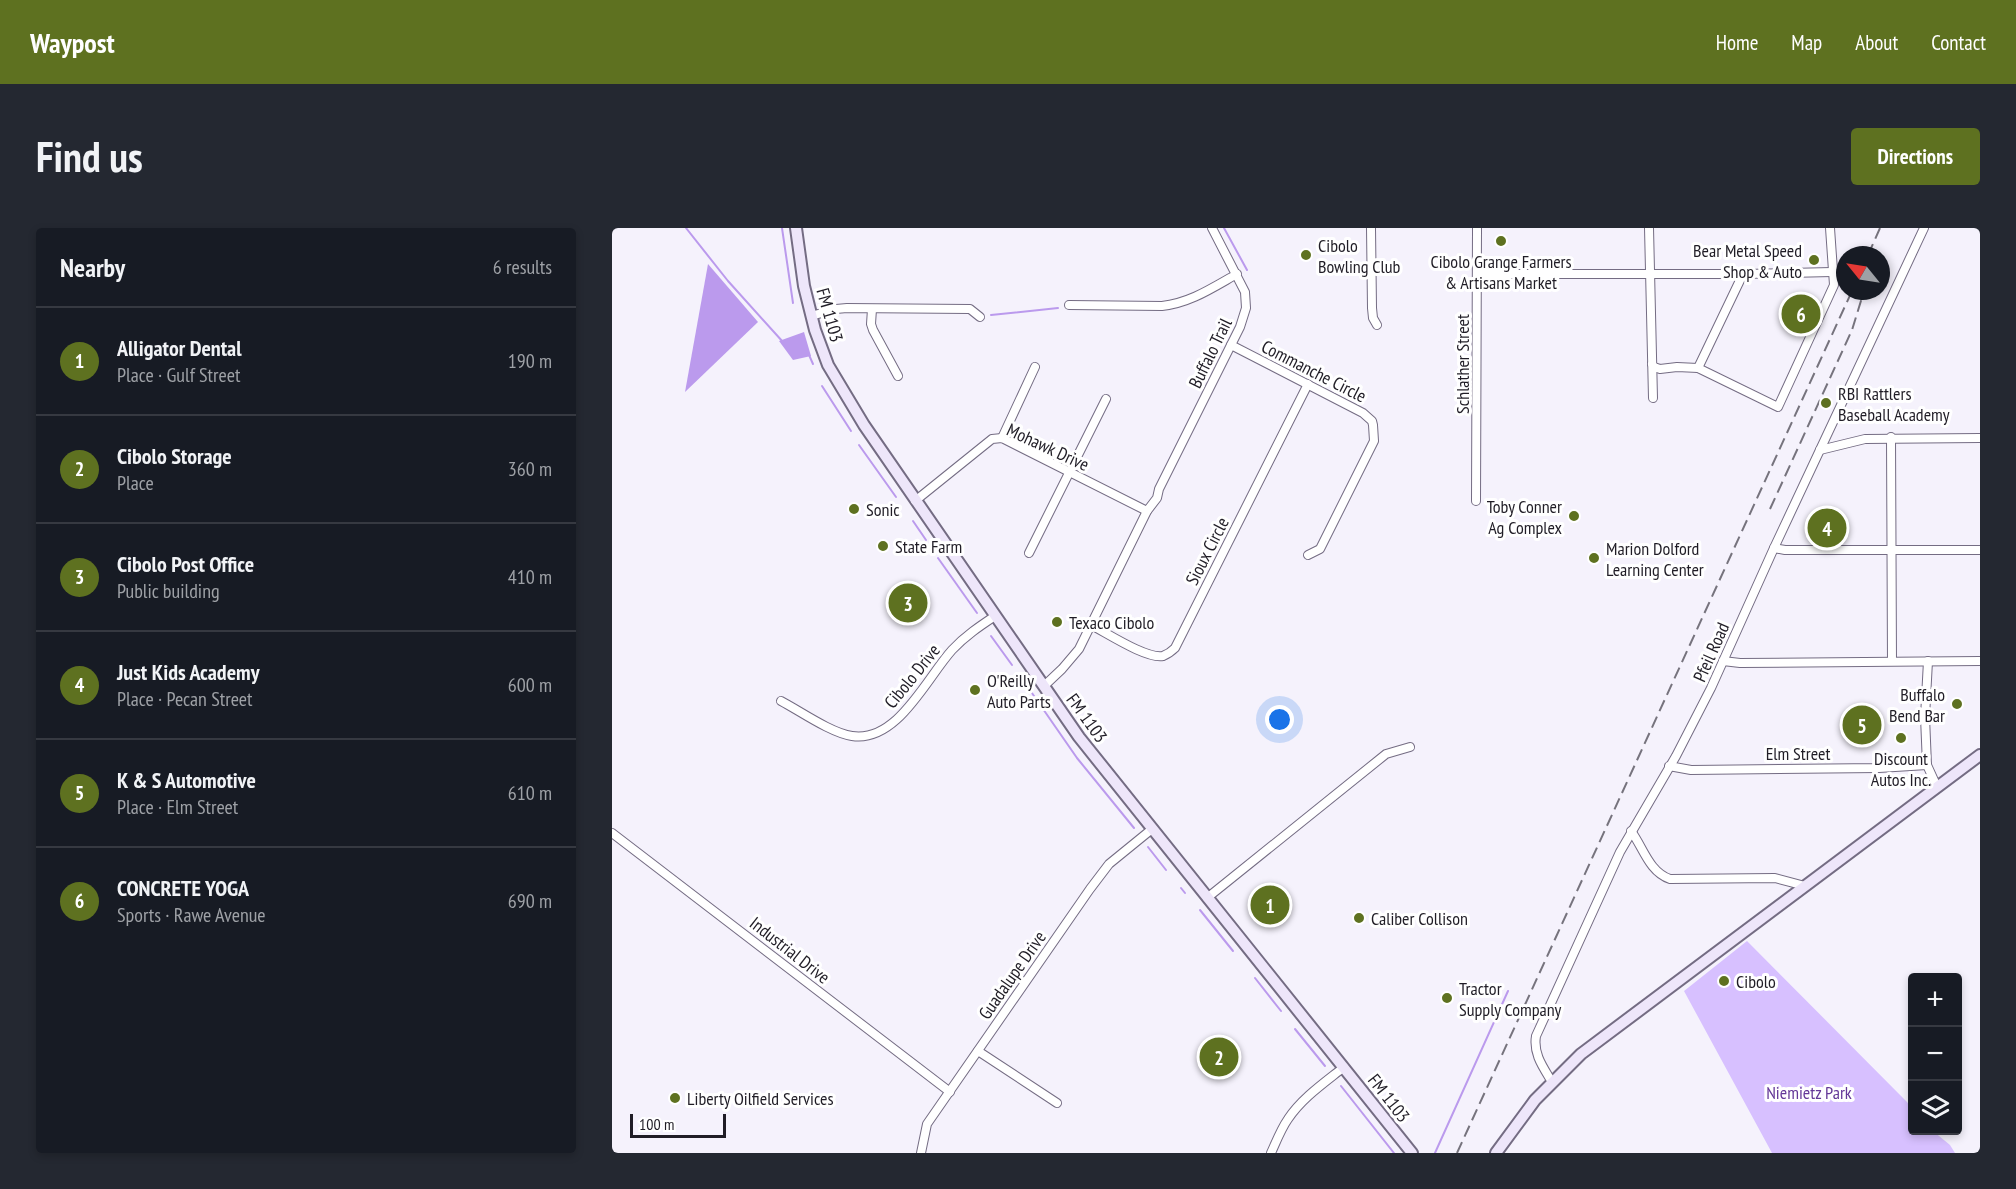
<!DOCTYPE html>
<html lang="en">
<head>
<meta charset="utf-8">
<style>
	:root { --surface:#171b24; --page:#242831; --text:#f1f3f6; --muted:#9ea1a6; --line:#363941; --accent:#5e7120 }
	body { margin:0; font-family:"PT Sans Narrow",sans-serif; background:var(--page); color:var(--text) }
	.controls { position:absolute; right:18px; bottom:18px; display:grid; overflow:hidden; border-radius:6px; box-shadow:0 3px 9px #0003 }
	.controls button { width:54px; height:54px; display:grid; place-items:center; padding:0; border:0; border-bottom:2px solid var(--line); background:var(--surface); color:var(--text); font:30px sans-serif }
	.compass { position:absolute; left:1224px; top:18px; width:54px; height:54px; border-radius:50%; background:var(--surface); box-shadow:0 3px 9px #0003; rotate:300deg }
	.scale { position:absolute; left:18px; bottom:15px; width:96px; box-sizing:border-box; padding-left:6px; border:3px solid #201d26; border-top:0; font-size:16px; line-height:21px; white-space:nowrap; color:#201d26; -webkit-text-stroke:4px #fff; paint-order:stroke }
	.you { position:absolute; left:668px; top:492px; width:21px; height:21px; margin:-15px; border:4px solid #fff; border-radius:50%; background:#1a73e8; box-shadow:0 0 0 9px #1a73e833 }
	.badge { display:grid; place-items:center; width:39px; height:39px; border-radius:50%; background:var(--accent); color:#fff; font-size:20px; font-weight:700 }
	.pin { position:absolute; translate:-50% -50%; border:3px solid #fff; box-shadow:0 2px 6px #0006 }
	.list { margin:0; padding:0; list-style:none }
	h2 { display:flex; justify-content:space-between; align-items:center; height:78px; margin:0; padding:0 24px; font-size:26px }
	h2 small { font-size:20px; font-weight:400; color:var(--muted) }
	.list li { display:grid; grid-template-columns:39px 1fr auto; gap:18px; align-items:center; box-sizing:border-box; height:108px; padding:0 24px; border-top:2px solid var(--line) }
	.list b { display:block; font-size:22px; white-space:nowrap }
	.list p { margin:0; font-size:20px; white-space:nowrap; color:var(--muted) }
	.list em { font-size:20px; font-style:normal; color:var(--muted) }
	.icon { flex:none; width:33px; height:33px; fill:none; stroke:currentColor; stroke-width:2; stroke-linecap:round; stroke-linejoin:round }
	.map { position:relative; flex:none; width:1368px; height:925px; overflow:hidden; border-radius:6px }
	header { display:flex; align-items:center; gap:36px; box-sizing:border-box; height:84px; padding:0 30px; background:var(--accent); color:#fff }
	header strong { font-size:28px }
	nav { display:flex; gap:33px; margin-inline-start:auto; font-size:21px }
	.intro { display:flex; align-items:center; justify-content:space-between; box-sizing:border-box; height:144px; padding:0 36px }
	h1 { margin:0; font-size:42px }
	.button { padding:15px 27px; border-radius:6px; background:var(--accent); color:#fff; font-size:21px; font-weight:700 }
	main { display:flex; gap:36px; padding:0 36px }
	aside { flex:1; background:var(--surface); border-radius:6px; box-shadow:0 3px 9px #0003 }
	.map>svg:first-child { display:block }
</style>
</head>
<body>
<header>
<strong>Waypost</strong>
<nav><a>Home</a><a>Map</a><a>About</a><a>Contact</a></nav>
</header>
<div class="intro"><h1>Find us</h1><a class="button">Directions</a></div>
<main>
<aside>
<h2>Nearby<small>6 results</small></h2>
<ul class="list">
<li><span class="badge">1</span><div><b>Alligator Dental</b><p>Place · Gulf Street</p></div><em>190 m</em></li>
<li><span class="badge">2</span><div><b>Cibolo Storage</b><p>Place</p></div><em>360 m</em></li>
<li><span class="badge">3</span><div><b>Cibolo Post Office</b><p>Public building</p></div><em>410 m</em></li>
<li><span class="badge">4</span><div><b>Just Kids Academy</b><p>Place · Pecan Street</p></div><em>600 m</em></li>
<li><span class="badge">5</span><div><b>K &amp; S Automotive</b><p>Place · Elm Street</p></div><em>610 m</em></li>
<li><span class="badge">6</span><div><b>CONCRETE YOGA</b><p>Sports · Rawe Avenue</p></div><em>690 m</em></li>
</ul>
</aside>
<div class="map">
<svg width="1368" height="925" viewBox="0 0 1368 925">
	<rect width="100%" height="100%" fill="#f5f2fc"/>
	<!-- green -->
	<path fill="#d7c0ff" d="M 1135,713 L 1295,874 L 1300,881 L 1300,902 L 1321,903 L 1338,917 L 1343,925 L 1160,925 L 1072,763 Z"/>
	<!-- water -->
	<g fill="#bb9aed">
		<path d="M 96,36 L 146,94 L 73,164 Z"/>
		<path d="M 192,104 L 199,128 L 181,132 L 167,113 Z"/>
	</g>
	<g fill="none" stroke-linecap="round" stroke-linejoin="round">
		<!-- stream -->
		<g stroke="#bb9aed" stroke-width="2">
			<path d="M 74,0 L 116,53 L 171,114"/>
			<path d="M 170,0 L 181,75"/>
			<path d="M 612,0 L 635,42"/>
			<path d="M 379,87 L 446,80"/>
			<path d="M 197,127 L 201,136"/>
			<path d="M 210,158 L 239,203"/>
			<path d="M 247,217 L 284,269"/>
			<path d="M 301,293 L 314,312"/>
			<path d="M 326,330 L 365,385"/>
			<path d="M 379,408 L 400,437"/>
			<path d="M 413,455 L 465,530 L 522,600"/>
			<path d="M 536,619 L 554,642"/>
			<path d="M 569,660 L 573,665"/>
			<path d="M 588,682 L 621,723"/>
			<path d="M 643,750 L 669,783"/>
			<path d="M 683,801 L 713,838"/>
			<path d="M 729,858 L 782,925"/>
			<path d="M 823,925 L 896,763"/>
		</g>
		<!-- minor casing -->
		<g stroke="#746c83" stroke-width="10">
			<g id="minor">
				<path d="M 759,0 L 760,80 L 761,90 L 765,97"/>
				<path d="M 1037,0 L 1041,170"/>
				<path d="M 865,46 L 1131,46 L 1220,44"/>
				<path d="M 457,77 L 550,78 C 578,75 600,60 625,46"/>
				<path d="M 260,81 L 259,96 L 261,102 L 286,148"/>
				<path d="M 199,88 L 224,81 L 235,80 L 358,81 L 368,89"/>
				<path d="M 619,117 L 751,185 L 760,193 L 761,197 L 762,213 L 708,321 L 696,327"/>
				<path d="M 1040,136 L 1042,139 L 1048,141 L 1065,139 L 1086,140 L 1166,179 L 1222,57 L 1218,0"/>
				<path d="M 1086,140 L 1131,46"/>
				<path d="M 1279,209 L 1280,433"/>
				<path d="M 390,210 L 423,139"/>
				<path d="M 1208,222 L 1253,211 L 1368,210"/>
				<path d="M 303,273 L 380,211 L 390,210 L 535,283"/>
				<path d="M 864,273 L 865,0"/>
				<path d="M 1162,320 L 1173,322 L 1368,322"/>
				<path d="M 417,325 L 494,171"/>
				<path d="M 479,397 C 495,405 534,431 551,428 C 556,426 560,423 563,420 L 696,156"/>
				<path d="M 1111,433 L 1128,435 L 1368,433"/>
				<path d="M 1316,433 L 1313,489 L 1315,537 L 1325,559"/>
				<path d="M 432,458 L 450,441 L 467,421 L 535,283 L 545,270 L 547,261 L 628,99 L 634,80 L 633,64 L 600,0"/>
				<path d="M 169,473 C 188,483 219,505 240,508 C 285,515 314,451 340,422 C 353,408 368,398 383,388"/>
				<path d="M 1057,538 L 1079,542 L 1267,540 L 1315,537"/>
				<path d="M 1019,603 C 1031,619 1037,644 1058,651 L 1163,650 L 1193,658"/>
				<path d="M 0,605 L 338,864"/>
				<path d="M 595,670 L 774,526 L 798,519"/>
				<path d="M 366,823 L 445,875"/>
				<path d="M 940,854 C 931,839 921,826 924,808 L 1008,624 L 1064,528 L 1099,460 L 1162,320 L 1312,0"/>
				<path d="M 309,925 L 315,896 L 478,661 L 497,636 L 540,601"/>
				<path d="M 659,925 C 664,914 669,901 676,891 C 690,870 712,855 732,839"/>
			</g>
		</g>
		<!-- secondary casing -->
		<g stroke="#746c83" stroke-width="14">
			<g id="secondary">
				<path d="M 184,0 L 192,58 L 203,102 L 216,137 L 252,197 L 467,509 L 800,925"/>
				<path d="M 884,925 L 923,872 L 969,826 L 1368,527"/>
			</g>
		</g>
		<!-- minor -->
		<use href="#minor" stroke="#fff" stroke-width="8"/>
		<!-- secondary -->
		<use href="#secondary" stroke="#eee6fa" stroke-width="10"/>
		<!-- rail -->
		<g stroke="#76737d" stroke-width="2" stroke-dasharray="12 6" stroke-linecap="butt">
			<path d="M 1256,27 L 1268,0"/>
			<path d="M 1158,281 L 1240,102 L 1252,63"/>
			<path d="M 845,925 L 1240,63"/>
		</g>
	</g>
	<!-- markers -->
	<g fill="#5e7120" stroke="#fff" stroke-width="2">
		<circle cx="889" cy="13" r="6"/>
		<circle cx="694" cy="27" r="6"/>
		<circle cx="1202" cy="32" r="6"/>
		<circle cx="1214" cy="175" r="6"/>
		<circle cx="242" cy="281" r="6"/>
		<circle cx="962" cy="288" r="6"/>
		<circle cx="271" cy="318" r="6"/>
		<circle cx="982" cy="330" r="6"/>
		<circle cx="445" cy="394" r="6"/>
		<circle cx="363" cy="462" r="6"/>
		<circle cx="1345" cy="476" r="6"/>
		<circle cx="1289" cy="510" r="6"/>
		<circle cx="747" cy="690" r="6"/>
		<circle cx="1112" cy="753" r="6"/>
		<circle cx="835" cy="770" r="6"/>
		<circle cx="63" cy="870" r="6"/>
	</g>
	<g text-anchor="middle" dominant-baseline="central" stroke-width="6" stroke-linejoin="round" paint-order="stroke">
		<!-- poi labels -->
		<g font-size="18" fill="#201d26" stroke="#fff" text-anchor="start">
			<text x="706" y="17">Cibolo<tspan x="706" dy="21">Bowling Club</tspan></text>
			<text x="1190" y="22" text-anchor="end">Bear Metal Speed<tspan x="1190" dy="21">Shop &amp; Auto</tspan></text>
			<text x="889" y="33" text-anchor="middle">Cibolo Grange Farmers<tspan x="889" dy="21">&amp; Artisans Market</tspan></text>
			<text x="1226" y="165">RBI Rattlers<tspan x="1226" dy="21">Baseball Academy</tspan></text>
			<text x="950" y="278" text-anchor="end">Toby Conner<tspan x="950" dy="21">Ag Complex</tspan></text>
			<text x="254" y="281">Sonic</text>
			<text x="283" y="318">State Farm</text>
			<text x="994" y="320">Marion Dolford<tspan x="994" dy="21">Learning Center</tspan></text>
			<text x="457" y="394">Texaco Cibolo</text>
			<text x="375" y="452">O'Reilly<tspan x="375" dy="21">Auto Parts</tspan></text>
			<text x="1333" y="466" text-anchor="end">Buffalo<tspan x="1333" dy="21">Bend Bar</tspan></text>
			<text x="1289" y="530" text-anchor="middle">Discount<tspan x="1289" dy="21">Autos Inc.</tspan></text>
			<text x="759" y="690">Caliber Collison</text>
			<text x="1124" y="753">Cibolo</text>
			<text x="847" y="760">Tractor<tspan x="847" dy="21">Supply Company</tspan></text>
			<text x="75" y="870">Liberty Oilfield Services</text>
		</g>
		<!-- street labels -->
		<g font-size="18" fill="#201d26" stroke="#fff">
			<text transform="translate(218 87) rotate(74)">FM 1103</text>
			<text transform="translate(598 125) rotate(-64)">Buffalo Trail</text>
			<text transform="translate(850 136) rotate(-90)">Schlather Street</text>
			<text transform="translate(702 143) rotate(27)">Commanche Circle</text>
			<text transform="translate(436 219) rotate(25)">Mohawk Drive</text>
			<text transform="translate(595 323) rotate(-63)">Sioux Circle</text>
			<text transform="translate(1099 424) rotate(-66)">Pfeil Road</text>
			<text transform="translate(300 448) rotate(-51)">Cibolo Drive</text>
			<text transform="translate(475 490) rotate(54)">FM 1103</text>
			<text x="1186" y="525">Elm Street</text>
			<text transform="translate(178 722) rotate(38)">Industrial Drive</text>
			<text transform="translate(400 747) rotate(-55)">Guadalupe Drive</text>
			<text transform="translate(777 870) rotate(52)">FM 1103</text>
		</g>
		<!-- park labels -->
		<g font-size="18" fill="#643898" stroke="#fff">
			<text x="1197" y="864">Niemietz Park</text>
		</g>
	</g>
</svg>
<div class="controls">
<button>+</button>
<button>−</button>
<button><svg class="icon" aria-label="layers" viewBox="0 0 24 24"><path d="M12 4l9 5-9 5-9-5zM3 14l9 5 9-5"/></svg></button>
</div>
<svg class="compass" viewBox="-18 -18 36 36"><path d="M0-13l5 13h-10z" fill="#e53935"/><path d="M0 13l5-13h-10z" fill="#9ea1a6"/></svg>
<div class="scale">100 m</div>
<div class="you"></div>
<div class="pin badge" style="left:658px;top:677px">1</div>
<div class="pin badge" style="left:607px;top:829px">2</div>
<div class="pin badge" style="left:296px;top:375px">3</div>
<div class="pin badge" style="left:1215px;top:300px">4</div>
<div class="pin badge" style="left:1250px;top:497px">5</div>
<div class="pin badge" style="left:1189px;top:86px">6</div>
</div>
</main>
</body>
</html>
